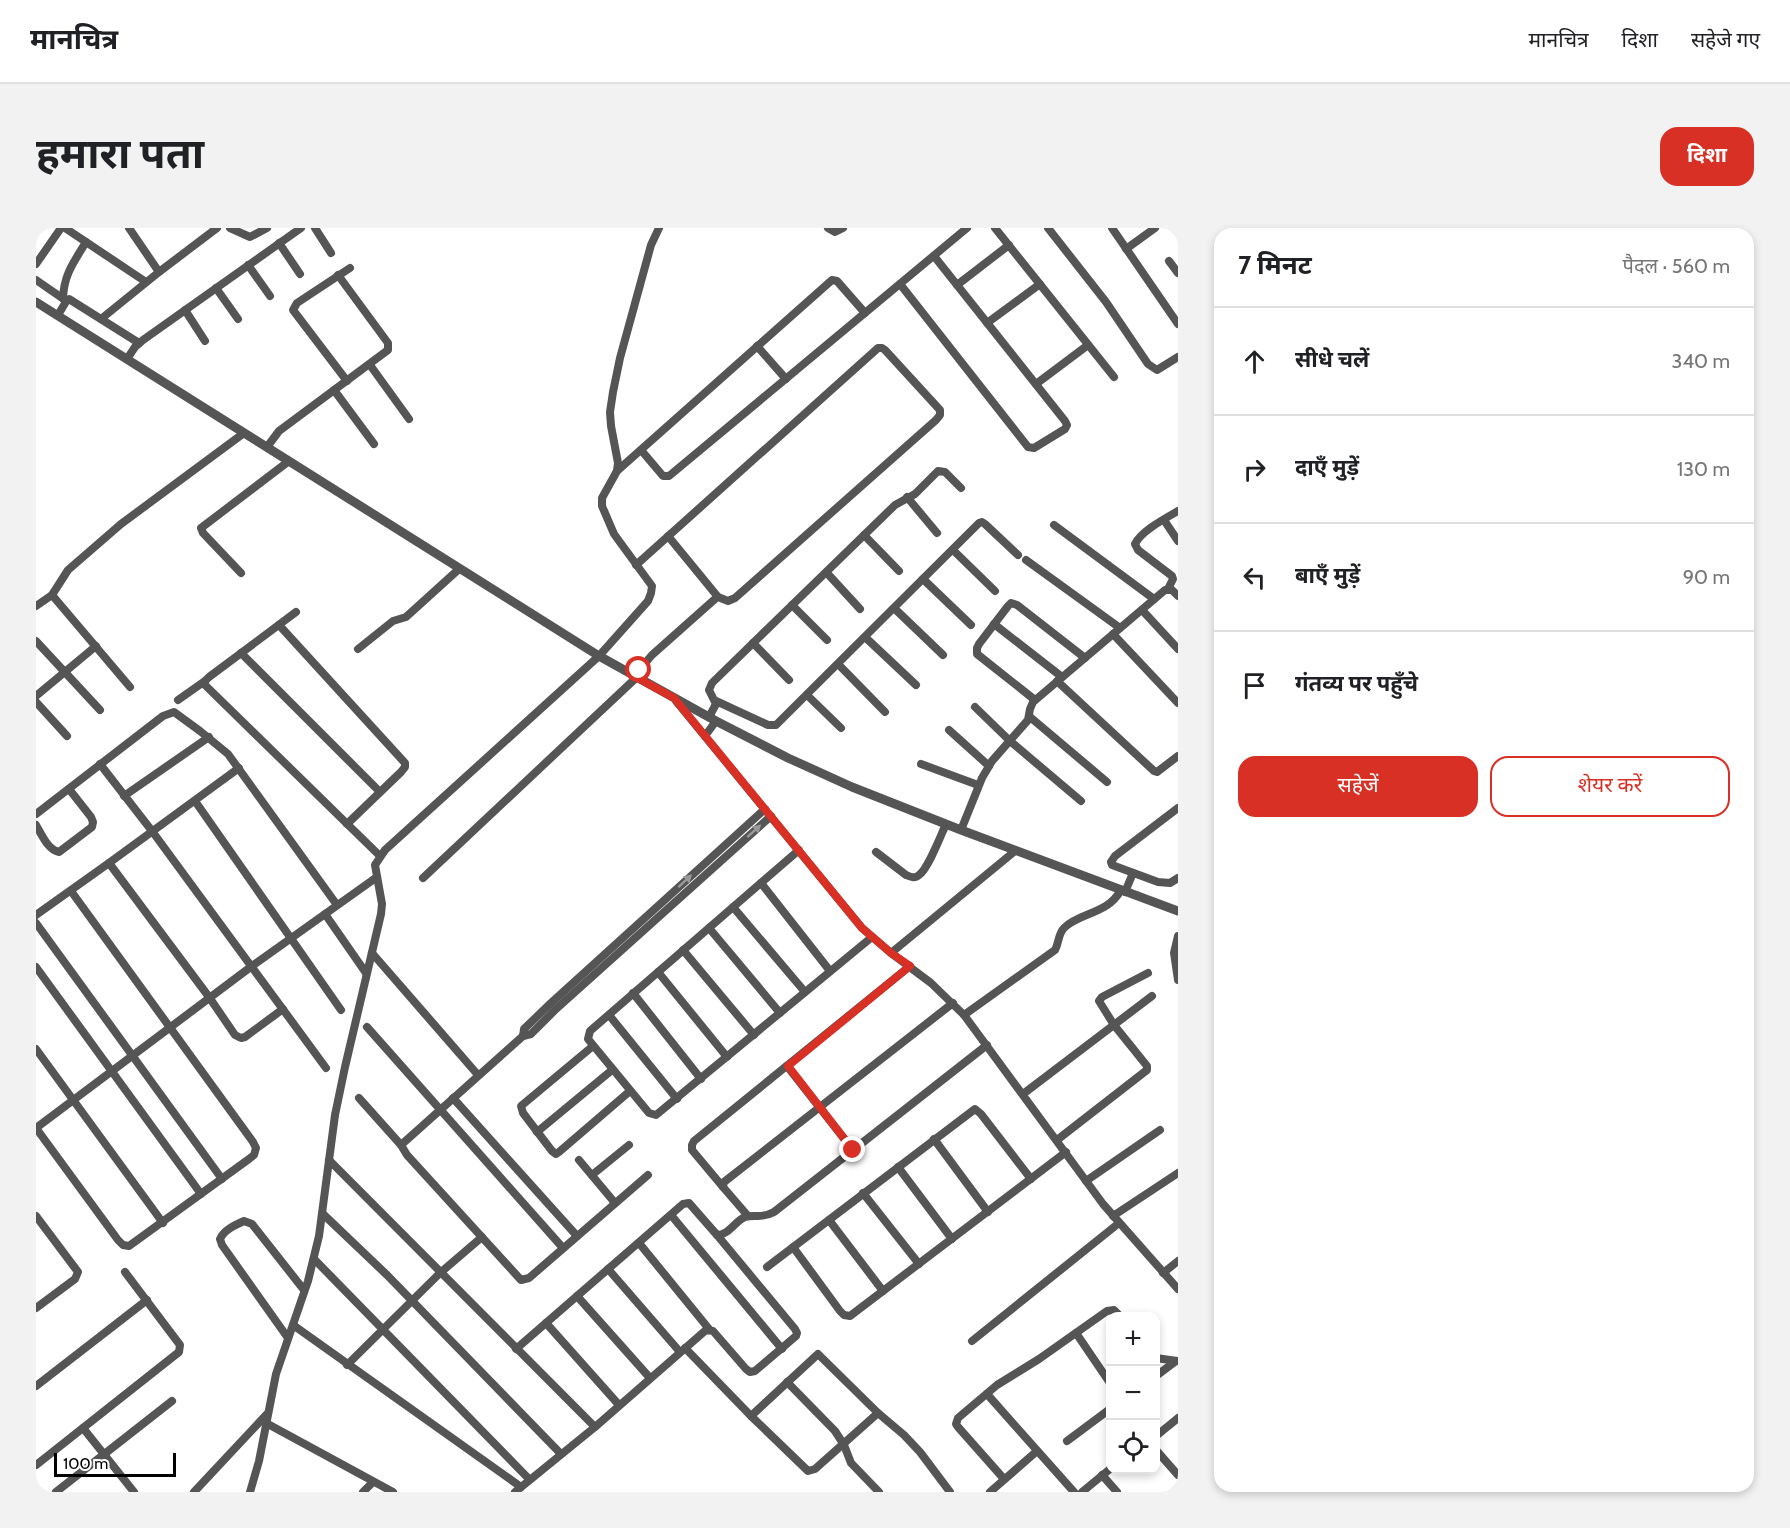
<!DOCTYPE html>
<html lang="hi">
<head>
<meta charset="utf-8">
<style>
	:root { --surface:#fff; --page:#f2f2f2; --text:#202124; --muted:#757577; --line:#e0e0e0; --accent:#d93025 }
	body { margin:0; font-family:Cabin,"Noto Sans Devanagari",sans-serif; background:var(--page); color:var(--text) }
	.controls { position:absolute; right:18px; bottom:18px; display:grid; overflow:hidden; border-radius:12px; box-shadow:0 3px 9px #0003 }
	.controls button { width:54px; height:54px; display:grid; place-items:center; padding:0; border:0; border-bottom:2px solid var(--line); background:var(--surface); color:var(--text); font:30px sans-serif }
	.scale { position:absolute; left:18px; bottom:15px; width:122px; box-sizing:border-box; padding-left:6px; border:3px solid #000; border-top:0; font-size:16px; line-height:21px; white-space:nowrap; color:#000; -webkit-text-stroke:4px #fff; paint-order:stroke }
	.stop { position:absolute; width:18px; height:18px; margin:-14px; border:4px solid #d93025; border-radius:50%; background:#fff }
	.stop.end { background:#d93025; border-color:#fff; box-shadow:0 2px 6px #0008 }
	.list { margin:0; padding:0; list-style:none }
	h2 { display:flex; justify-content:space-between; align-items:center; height:78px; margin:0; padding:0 24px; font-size:26px }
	h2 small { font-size:20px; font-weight:400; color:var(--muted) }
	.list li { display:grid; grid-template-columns:39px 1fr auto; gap:18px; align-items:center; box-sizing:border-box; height:108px; padding:0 24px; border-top:2px solid var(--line) }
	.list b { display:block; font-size:22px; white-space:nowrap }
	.list em { font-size:20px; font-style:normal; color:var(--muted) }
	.actions { display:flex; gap:12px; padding:18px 24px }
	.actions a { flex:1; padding:14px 0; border:2px solid var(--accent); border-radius:18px; text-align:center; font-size:21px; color:var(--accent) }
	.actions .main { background:var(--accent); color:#fff }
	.icon { flex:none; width:33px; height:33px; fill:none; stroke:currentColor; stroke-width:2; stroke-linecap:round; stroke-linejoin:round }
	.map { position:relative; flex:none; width:1142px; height:1264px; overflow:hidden; border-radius:18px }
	header { display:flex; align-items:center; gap:36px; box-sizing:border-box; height:84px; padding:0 30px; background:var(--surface); border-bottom:2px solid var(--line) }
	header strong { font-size:28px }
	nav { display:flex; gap:33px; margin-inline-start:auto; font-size:21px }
	.intro { display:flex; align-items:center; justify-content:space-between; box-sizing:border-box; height:144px; padding:0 36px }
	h1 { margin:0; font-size:42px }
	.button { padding:15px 27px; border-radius:18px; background:var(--accent); color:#fff; font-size:21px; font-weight:700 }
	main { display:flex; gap:36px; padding:0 36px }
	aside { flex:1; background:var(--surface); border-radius:18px; box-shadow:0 3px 9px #0003 }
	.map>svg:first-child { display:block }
</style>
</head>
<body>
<header>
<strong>मानचित्र</strong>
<nav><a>मानचित्र</a><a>दिशा</a><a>सहेजे गए</a></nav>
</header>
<div class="intro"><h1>हमारा पता</h1><a class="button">दिशा</a></div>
<main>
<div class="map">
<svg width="1142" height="1264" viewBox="0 0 1142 1264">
	<rect width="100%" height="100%" fill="#fff"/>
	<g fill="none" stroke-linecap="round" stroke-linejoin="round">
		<!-- minor -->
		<g stroke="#555" stroke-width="8">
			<path d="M 29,0 L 110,54"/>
			<path d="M 93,0 L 123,44"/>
			<path d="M 194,0 L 214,9 L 231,0"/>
			<path d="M 279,0 L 295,25"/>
			<path d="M 792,0 L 799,4 L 807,0"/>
			<path d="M 959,0 L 1078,149"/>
			<path d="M 1012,0 L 1070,74 L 1112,136 L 1121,142 L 1142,129"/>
			<path d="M 1076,0 L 1142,96"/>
			<path d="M 243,15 L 264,46"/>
			<path d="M 1090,21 L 1119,0"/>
			<path d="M 1133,33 L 1142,45"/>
			<path d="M 0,36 L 25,0"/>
			<path d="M 212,37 L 234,68"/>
			<path d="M 0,52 L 29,72"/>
			<path d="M 864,56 L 992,219 L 998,220 L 1029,201 L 1031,197 L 1029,193 L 898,28"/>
			<path d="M 921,57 L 973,17"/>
			<path d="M 180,60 L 202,91"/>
			<path d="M 27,70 C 28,46 38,34 50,14"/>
			<path d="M 149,82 L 169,113"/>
			<path d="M 22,87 L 31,72 L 33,71 L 103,115"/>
			<path d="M 65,91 L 123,44 L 181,0"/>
			<path d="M 951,95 L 1004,56"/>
			<path d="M 721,118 L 750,151"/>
			<path d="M 91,131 L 99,119 L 107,112 L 265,0"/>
			<path d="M 334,137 L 373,191"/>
			<path d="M 311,153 L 257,82 L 261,75 L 314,40"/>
			<path d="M 1000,156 L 1052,117"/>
			<path d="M 298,162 L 338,216"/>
			<path d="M 231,219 L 243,203 L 352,122 L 352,115 L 302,47"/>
			<path d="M 605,222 L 627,248 L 633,248 L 931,0"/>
			<path d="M 581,243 L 796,52 L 801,53 L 829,85"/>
			<path d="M 871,269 L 901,305"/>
			<path d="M 1128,292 L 1142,313"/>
			<path d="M 1018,297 L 1118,371"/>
			<path d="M 828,307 L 863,343"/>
			<path d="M 632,308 L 682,369"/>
			<path d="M 917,322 L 959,363"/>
			<path d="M 990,332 L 1084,400"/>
			<path d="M 205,345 L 167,305 L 165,300 L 253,233"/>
			<path d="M 791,345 L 824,381"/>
			<path d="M 887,351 L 935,397"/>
			<path d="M 1132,361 L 1137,351 L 1136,348 L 1102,322 L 1099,316 C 1105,303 1130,290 1142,283"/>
			<path d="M 16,367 L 94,459"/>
			<path d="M 756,377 L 791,412"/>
			<path d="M 0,378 L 16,367 L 32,342 L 85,296 L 208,205"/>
			<path d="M 858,380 L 907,427"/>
			<path d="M 1106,382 L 1142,421"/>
			<path d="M 260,384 L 173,449 L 169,453 L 169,457 L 344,628"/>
			<path d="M 958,396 L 1026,449"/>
			<path d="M 243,397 L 369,535 L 369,539 L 365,544 L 311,596"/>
			<path d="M 1077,406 L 1142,475"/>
			<path d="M 829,409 L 880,457"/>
			<path d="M 0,413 L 64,482"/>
			<path d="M 717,415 L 753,452"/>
			<path d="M 322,421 L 357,393 L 370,389 L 423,341"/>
			<path d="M 205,425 L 344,564"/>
			<path d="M 802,436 L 849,484"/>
			<path d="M 598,448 L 616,427 L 679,371 L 682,369 L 692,373 L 699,370 L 900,192 L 904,187 L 904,182 L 849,122 L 846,120 L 842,120 L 600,337"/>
			<path d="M 1021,453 L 1118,543 L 1121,544 L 1142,528"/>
			<path d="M 771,467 L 805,500"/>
			<path d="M 0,468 L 60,418"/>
			<path d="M 142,472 L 169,453"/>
			<path d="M 999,472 L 941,426 L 941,420 L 943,416 L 972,378 L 975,375 L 981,377 L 1049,430"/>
			<path d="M 640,473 L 826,700 L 855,725 L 895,755 L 928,787 L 1067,976 L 1142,1061"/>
			<path d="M 680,473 L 732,497 L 740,497 L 943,295 L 946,294 L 949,296 L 982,327"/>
			<path d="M 0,474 L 31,508"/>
			<path d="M 939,479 L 974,513 L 1045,573"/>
			<path d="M 673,489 L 680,476 L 673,462 L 676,455 L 859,277 L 879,266 L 902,243 L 909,244 L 925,260"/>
			<path d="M 994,489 L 1071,554"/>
			<path d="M 913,502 L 953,538"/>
			<path d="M 669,508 L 680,493"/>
			<path d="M 64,536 L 116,603 L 290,840"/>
			<path d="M 885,536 L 942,557"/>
			<path d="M 88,568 L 173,509"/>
			<path d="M 159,573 L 305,782"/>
			<path d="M 1142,580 L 1079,628 L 1075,634 L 1076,637 L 1122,654 L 1134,655 L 1142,650"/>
			<path d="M 0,586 L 127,488 L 138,484 L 164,503 L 192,526 L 301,677"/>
			<path d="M 0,597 C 6,607 12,622 23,624 L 56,599 L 57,594 L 55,589 L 33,561"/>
			<path d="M 925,602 L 946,550 L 956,533 L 992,492 L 994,481 L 997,474 L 1129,362 L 1136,362 L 1142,368"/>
			<path d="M 763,622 L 554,803 L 552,811 L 613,885 L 620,887 L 836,709"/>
			<path d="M 840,624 L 870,647 C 875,649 879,651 883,647 C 892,641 905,607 910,596"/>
			<path d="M 73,635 L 173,769 L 199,807 L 205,810 L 209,809 L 247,781"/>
			<path d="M 387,650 L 601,449"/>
			<path d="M 725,655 L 794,743"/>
			<path d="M 1089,664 L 1097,645"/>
			<path d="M 697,679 L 769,764"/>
			<path d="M 289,686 L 330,745"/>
			<path d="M 0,687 L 73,635 L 203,540"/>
			<path d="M 0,695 L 186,951"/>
			<path d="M 673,700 L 744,785"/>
			<path d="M 1142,708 L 1138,725 L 1142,752"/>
			<path d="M 647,722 L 718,807"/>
			<path d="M 336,725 L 442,847"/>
			<path d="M 855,725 L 979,623"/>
			<path d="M 0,739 L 165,966"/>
			<path d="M 622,744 L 691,829"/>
			<path d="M 597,765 L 665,851"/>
			<path d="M 573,787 L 641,871"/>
			<path d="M 928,787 L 1019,722 C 1023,715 1022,706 1028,700 C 1044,684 1071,687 1085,662"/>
			<path d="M 331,799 L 527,1020"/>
			<path d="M 487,808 L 488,801 L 515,775 L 729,581"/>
			<path d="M 557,818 L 485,878 L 487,885 L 516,923 L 520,926 L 523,924 L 594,863"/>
			<path d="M 0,821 L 127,995"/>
			<path d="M 751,838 L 817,922"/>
			<path d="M 987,866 L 1116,768"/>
			<path d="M 323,870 L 365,917"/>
			<path d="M 417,870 L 541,1008"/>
			<path d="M 0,900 L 82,1012 L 87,1017 L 93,1018 L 213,931 L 218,927 L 220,920 L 217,914 L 35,663"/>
			<path d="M 0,900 L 216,738 L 341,649"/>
			<path d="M 501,904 L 576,842"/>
			<path d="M 898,911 L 952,984"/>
			<path d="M 1021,912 L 1111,842 L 1111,838 L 1078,797 L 1063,773 L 1066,769 L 1112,745"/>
			<path d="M 293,932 L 559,1199"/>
			<path d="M 543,932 L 579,975"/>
			<path d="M 862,939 L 916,1011"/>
			<path d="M 556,947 L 593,917"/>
			<path d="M 612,947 L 493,1050 L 485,1052 L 371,927 L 365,917 L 487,808 L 495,806 L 520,781 L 735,588"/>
			<path d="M 1050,953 L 1124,902"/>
			<path d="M 687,959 L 656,922 L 656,917 L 658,913 L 874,738"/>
			<path d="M 827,965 L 883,1036"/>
			<path d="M 287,986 L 351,1047 L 525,1226"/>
			<path d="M 635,987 L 746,1121"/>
			<path d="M 0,988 L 42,1044 L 39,1051 L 0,1080"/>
			<path d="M 712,988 L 687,959 L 688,954 L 917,775"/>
			<path d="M 1077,988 L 1142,945"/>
			<path d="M 793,992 L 847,1063"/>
			<path d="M 603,1015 L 673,1101"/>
			<path d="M 757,1019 L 804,1083 L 808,1087 L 814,1088 L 1030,924"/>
			<path d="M 278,1031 L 493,1251"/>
			<path d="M 731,1039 L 939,881 L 945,886 L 995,951"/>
			<path d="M 572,1041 L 644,1124"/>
			<path d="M 1127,1045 L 1142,1033"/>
			<path d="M 541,1068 L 614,1150"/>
			<path d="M 510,1095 L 583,1177"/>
			<path d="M 257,1097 L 485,1259"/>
			<path d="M 1040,1105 L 1074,1155"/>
			<path d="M 252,1110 L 186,1017 L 184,1011 C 188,1002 199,997 208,993 L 216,996 L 268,1062"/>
			<path d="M 936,1113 L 1083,995"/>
			<path d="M 649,1120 L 715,1188 L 772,1243 L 779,1241 L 842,1185"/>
			<path d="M 480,1121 L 647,976 L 653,975 L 681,1007 C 693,1007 699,993 709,989 C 719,986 726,991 738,984 L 951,817"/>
			<path d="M 1120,1130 L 1141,1133"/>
			<path d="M 311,1137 L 404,1045 L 446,1009"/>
			<path d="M 1120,1148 L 1140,1133"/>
			<path d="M 751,1154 L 799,1203 L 808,1217 L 815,1235 L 843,1264"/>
			<path d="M 0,1158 L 111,1072"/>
			<path d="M 951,1166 L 1038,1264"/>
			<path d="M 715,1188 L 782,1126 L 842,1185 L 868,1207 L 884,1224 L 914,1264"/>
			<path d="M 230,1195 L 357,1264"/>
			<path d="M 47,1200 L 98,1264"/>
			<path d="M 1120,1208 L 1142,1190"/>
			<path d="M 1031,1213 L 1074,1181"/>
			<path d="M 1120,1222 L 1142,1247"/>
			<path d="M 0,1237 L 143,1124 L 144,1117 L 89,1044"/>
			<path d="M 1066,1247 L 1081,1264"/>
			<path d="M 968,1251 L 922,1199 L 920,1196 L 922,1190 L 961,1157 L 1003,1131 L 1071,1083 L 1078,1082 L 1084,1088"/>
			<path d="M 20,1264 L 136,1173"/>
			<path d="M 158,1264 L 231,1186"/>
			<path d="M 214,1264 L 223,1233 L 240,1146 L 272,1053 L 283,1008 L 299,887 L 309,839 L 345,686 L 346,676 L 339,637 L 349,622 L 563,428 L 612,373 L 615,365 L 616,358 L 578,306 L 566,278 L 566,270 L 581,243 L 582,235 L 575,198 L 574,184 L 577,164 L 584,130 L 615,17 L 623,0"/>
			<path d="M 327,1264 L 337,1254"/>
			<path d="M 479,1264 L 559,1199 L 670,1102 L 677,1103 L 710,1141 L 714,1144 L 719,1143 L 760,1108 L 761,1105 L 759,1101 L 681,1007"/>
			<path d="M 954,1264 L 1001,1223"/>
			<path d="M 1046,1264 L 1074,1241"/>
		</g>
		<!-- tertiary -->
		<path stroke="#555" stroke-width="9" d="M 0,74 L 563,428 L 680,493 L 752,530 L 816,559 L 925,602 L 1142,683"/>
	</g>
	<!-- one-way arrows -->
	<defs><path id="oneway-solid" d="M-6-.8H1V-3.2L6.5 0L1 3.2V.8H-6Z" transform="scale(1.5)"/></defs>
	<g fill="#999">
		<use href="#oneway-solid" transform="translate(718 603) rotate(-42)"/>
		<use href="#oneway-solid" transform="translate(649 653) rotate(-43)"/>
	</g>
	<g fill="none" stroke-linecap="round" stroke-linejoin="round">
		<!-- route -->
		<path stroke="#d93025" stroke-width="8" d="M 603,442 L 598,448 L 638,470 L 826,700 L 855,725 L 874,738 L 752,838 L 817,922"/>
	</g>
</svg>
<div class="controls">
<button>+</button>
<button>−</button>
<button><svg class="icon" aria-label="locate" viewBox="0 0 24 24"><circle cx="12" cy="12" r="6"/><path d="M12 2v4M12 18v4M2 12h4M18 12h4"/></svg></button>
</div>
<div class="scale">100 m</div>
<div class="stop" style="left:603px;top:442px"></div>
<div class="stop end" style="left:817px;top:922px"></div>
</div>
<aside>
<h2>7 मिनट<small>पैदल · 560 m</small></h2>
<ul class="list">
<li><svg class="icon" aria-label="ahead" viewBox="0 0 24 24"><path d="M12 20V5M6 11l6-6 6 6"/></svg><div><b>सीधे चलें</b></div><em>340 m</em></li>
<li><svg class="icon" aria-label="right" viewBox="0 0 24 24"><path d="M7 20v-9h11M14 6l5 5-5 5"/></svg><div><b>दाएँ मुड़ें</b></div><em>130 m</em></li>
<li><svg class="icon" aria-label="left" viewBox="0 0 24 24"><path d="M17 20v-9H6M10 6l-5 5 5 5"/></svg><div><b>बाएँ मुड़ें</b></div><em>90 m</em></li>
<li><svg class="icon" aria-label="arrive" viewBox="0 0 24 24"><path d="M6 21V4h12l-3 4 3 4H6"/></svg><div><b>गंतव्य पर पहुँचे</b></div></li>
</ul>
<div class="actions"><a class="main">सहेजें</a><a>शेयर करें</a></div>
</aside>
</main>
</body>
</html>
